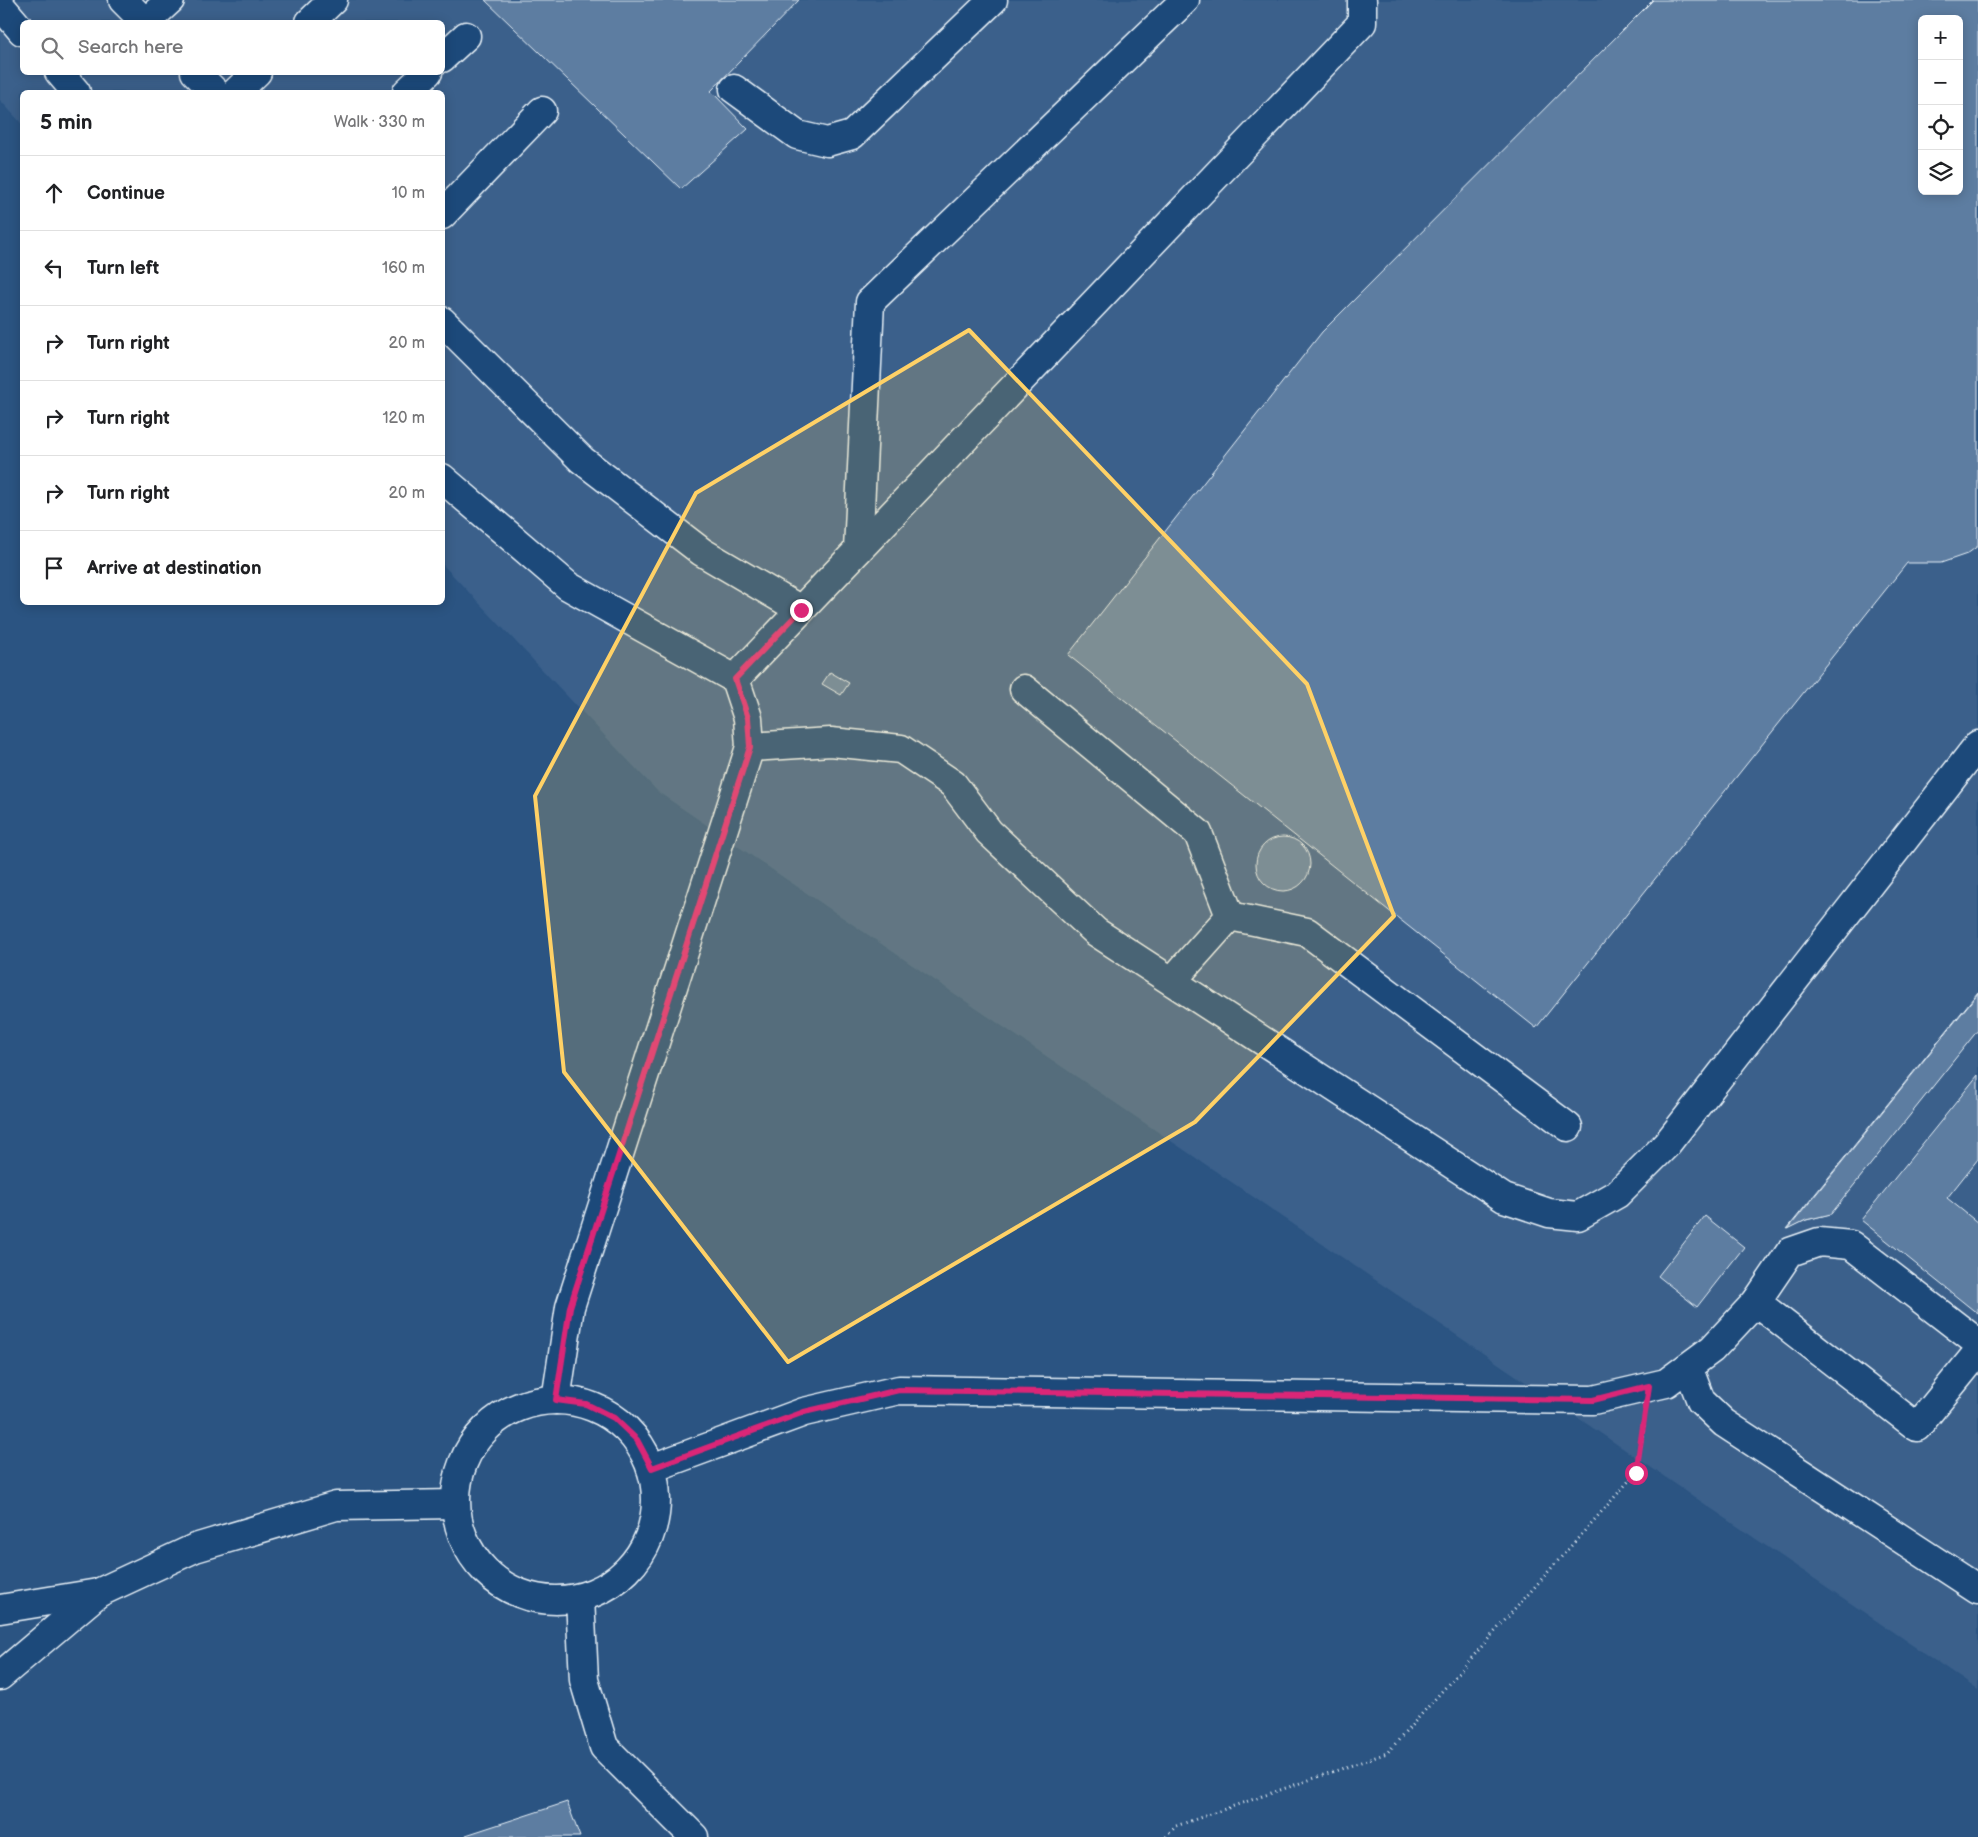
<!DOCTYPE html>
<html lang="en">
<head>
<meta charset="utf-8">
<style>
	:root { --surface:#fff; --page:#f6f6f6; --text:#202124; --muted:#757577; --line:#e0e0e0 }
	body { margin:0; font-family:"Balsamiq Sans",sans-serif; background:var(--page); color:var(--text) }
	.controls { position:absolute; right:15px; top:15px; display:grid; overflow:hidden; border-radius:8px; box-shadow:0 2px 12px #0003 }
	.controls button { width:45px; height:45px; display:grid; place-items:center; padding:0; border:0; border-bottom:1px solid var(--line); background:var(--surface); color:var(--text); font:25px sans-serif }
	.stop { position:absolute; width:15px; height:15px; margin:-11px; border:4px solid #db2777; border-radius:50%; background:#fff }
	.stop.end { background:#db2777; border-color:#fff; box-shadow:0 1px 5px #0008 }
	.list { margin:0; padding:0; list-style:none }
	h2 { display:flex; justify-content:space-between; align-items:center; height:65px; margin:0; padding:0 20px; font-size:21px }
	h2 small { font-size:16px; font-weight:400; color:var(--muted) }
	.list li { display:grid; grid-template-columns:32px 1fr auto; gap:15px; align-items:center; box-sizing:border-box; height:75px; padding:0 20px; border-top:1px solid var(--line) }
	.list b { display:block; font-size:19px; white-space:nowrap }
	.list em { font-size:16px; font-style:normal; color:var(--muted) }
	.icon { flex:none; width:28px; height:28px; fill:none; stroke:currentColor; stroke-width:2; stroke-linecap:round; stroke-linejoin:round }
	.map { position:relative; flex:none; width:1978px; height:1837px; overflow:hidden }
	.search { position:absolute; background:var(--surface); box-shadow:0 2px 12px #0003; left:20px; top:20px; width:425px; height:55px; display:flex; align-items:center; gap:12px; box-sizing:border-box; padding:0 18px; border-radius:8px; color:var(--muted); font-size:19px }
	.panel { position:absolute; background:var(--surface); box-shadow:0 2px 12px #0003; left:20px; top:90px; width:425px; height:515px; border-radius:8px }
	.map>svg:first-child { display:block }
</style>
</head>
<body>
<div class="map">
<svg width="1978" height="1837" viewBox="0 0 1978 1837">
	<rect width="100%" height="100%" fill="#2b5482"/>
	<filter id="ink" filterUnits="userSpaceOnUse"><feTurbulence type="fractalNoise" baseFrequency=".02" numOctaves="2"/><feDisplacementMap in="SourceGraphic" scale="10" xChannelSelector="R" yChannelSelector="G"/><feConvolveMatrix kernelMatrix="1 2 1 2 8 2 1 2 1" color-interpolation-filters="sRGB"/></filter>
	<g filter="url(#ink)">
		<!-- built -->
		<path fill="#3a608b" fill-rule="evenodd" d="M 0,0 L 1978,0 L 1978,1690 L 658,792 L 443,565 L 442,92 L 22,92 L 22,124 L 0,100 ZM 1922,19 L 1959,19 L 1959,191 L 1922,191 ZM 22,22 L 442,22 L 442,72 L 22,72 Z"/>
		<!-- building -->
		<g fill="#5d7da1" stroke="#e8f1f8" fill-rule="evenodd">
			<path d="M 485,0 L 799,0 L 711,91 L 748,129 L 681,189 Z"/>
			<path d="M 1653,0 L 1978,0 L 1978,546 L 1967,554 L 1941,563 L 1907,563 L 1536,1028 L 1068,655 L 1322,332 ZM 1922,19 L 1959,19 L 1959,191 L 1922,191 Z"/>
			<path d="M 830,672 L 849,683 L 841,695 L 822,684 Z"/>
			<circle cx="1283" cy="864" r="27"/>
			<path d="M 1978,992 L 1978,1029 L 1830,1214 L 1806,1220 L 1787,1229 Z"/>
			<path d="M 1978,993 L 1978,1030 L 1831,1214 L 1806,1220 L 1788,1229 Z"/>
			<path d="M 1978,1075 L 1978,1159 L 1947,1198 L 1978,1223 L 1978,1314 L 1861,1220 Z"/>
			<path d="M 1705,1216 L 1744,1247 L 1697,1307 L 1658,1276 Z"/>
			<path d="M 567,1802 L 580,1837 L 466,1837 L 466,1835 Z"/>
		</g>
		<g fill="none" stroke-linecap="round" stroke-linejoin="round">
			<!-- minor casing -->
			<g stroke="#e8f1f8" stroke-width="31">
				<g id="minor">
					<path d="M 123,0 L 145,22"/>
					<path d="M 0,5 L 22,31"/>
					<path d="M 146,22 L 170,0"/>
					<path d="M 310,22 L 333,0"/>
					<path d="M 442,58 L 466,36"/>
					<path d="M 59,72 L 76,92"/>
					<path d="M 195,72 L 215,92"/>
					<path d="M 734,89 L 797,135 L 827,142 L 852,135 L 993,0"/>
					<path d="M 236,92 L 257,72"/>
					<path d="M 407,92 L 428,72"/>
					<path d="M 442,215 L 542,111"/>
					<path d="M 442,321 L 582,460 L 702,552 L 801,610"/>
					<path d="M 442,478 L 568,586 L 735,679 L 748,718 L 750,747 L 570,1307 L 556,1400"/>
					<path d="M 858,550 L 870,302 L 1185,0"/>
					<path d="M 735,679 L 1362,23 L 1362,0"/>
					<path d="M 1024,689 L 1198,833 L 1230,916 L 1172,981"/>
					<path d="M 750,747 L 831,742 L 901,749 L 953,784 L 989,832 L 1096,932 L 1504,1198 L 1549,1213 L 1578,1216 L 1617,1194 L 1666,1145 L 1978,745"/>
					<path d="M 1230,916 L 1307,932 L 1568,1127"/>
					<path d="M 1756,1302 L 1917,1427 L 1978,1352"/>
					<path d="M 1688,1367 L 1701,1401 L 1724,1423 L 1978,1589"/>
					<circle cx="556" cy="1500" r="100"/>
					<path d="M 652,1468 L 804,1412 L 899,1390 L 1593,1400 L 1666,1383 L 1712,1349 L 1756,1302 L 1790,1252 L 1819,1242 L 1851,1245 L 1978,1343"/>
					<path d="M 580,1598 L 584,1680 L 604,1747 L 694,1837"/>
					<path d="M 0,1609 L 98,1593 L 195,1548 L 336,1506 L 455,1504"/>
					<path d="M 0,1676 L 98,1593"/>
				</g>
			</g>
			<!-- path -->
			<path stroke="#e8f1f8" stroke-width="3" stroke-dasharray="1 4" stroke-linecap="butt" d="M 1166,1837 L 1176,1826 L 1387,1753 L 1636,1473 L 1644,1424"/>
			<!-- minor -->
			<use href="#minor" stroke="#1f4a7a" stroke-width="28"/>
		</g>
	</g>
	<g fill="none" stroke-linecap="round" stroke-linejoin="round" filter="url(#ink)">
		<!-- route -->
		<path stroke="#db2777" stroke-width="6" d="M 801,610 L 735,679 L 748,718 L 750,747 L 570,1307 L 556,1400 L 586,1404 L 614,1418 L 637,1440 L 652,1468 L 804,1412 L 899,1390 L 1593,1400 L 1649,1386 L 1636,1473"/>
	</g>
	<!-- marked area -->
	<path fill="#ffd166" fill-opacity="0.2" stroke="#ffd166" stroke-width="4" stroke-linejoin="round" d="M 969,330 L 1307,684 L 1394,916 L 1195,1122 L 788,1362 L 564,1072 L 535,796 L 696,493 Z"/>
</svg>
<div class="controls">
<button>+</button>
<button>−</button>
<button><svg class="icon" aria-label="locate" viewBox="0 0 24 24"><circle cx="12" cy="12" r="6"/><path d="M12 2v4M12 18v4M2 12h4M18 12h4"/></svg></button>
<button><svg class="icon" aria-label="layers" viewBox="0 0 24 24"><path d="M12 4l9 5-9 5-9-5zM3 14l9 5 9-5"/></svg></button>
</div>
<div class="stop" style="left:1636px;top:1473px"></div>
<div class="stop end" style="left:801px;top:610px"></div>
<div class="search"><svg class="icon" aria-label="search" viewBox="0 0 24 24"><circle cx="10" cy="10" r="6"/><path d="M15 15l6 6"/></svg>Search here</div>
<section class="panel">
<h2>5 min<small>Walk · 330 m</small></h2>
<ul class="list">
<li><svg class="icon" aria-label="ahead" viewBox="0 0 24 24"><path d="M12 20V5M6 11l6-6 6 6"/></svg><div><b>Continue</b></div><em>10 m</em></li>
<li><svg class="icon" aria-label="left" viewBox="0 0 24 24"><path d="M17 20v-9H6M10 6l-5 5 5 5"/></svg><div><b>Turn left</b></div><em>160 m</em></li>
<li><svg class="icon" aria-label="right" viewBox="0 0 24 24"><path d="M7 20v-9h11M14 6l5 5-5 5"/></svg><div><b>Turn right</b></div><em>20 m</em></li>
<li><svg class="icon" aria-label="right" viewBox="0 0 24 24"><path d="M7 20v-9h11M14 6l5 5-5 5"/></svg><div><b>Turn right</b></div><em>120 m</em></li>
<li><svg class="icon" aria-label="right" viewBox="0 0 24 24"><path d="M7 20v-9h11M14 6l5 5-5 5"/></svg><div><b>Turn right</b></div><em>20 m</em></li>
<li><svg class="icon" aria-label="arrive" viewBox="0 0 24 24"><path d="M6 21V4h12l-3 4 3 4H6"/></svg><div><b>Arrive at destination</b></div></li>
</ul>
</section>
</div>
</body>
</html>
